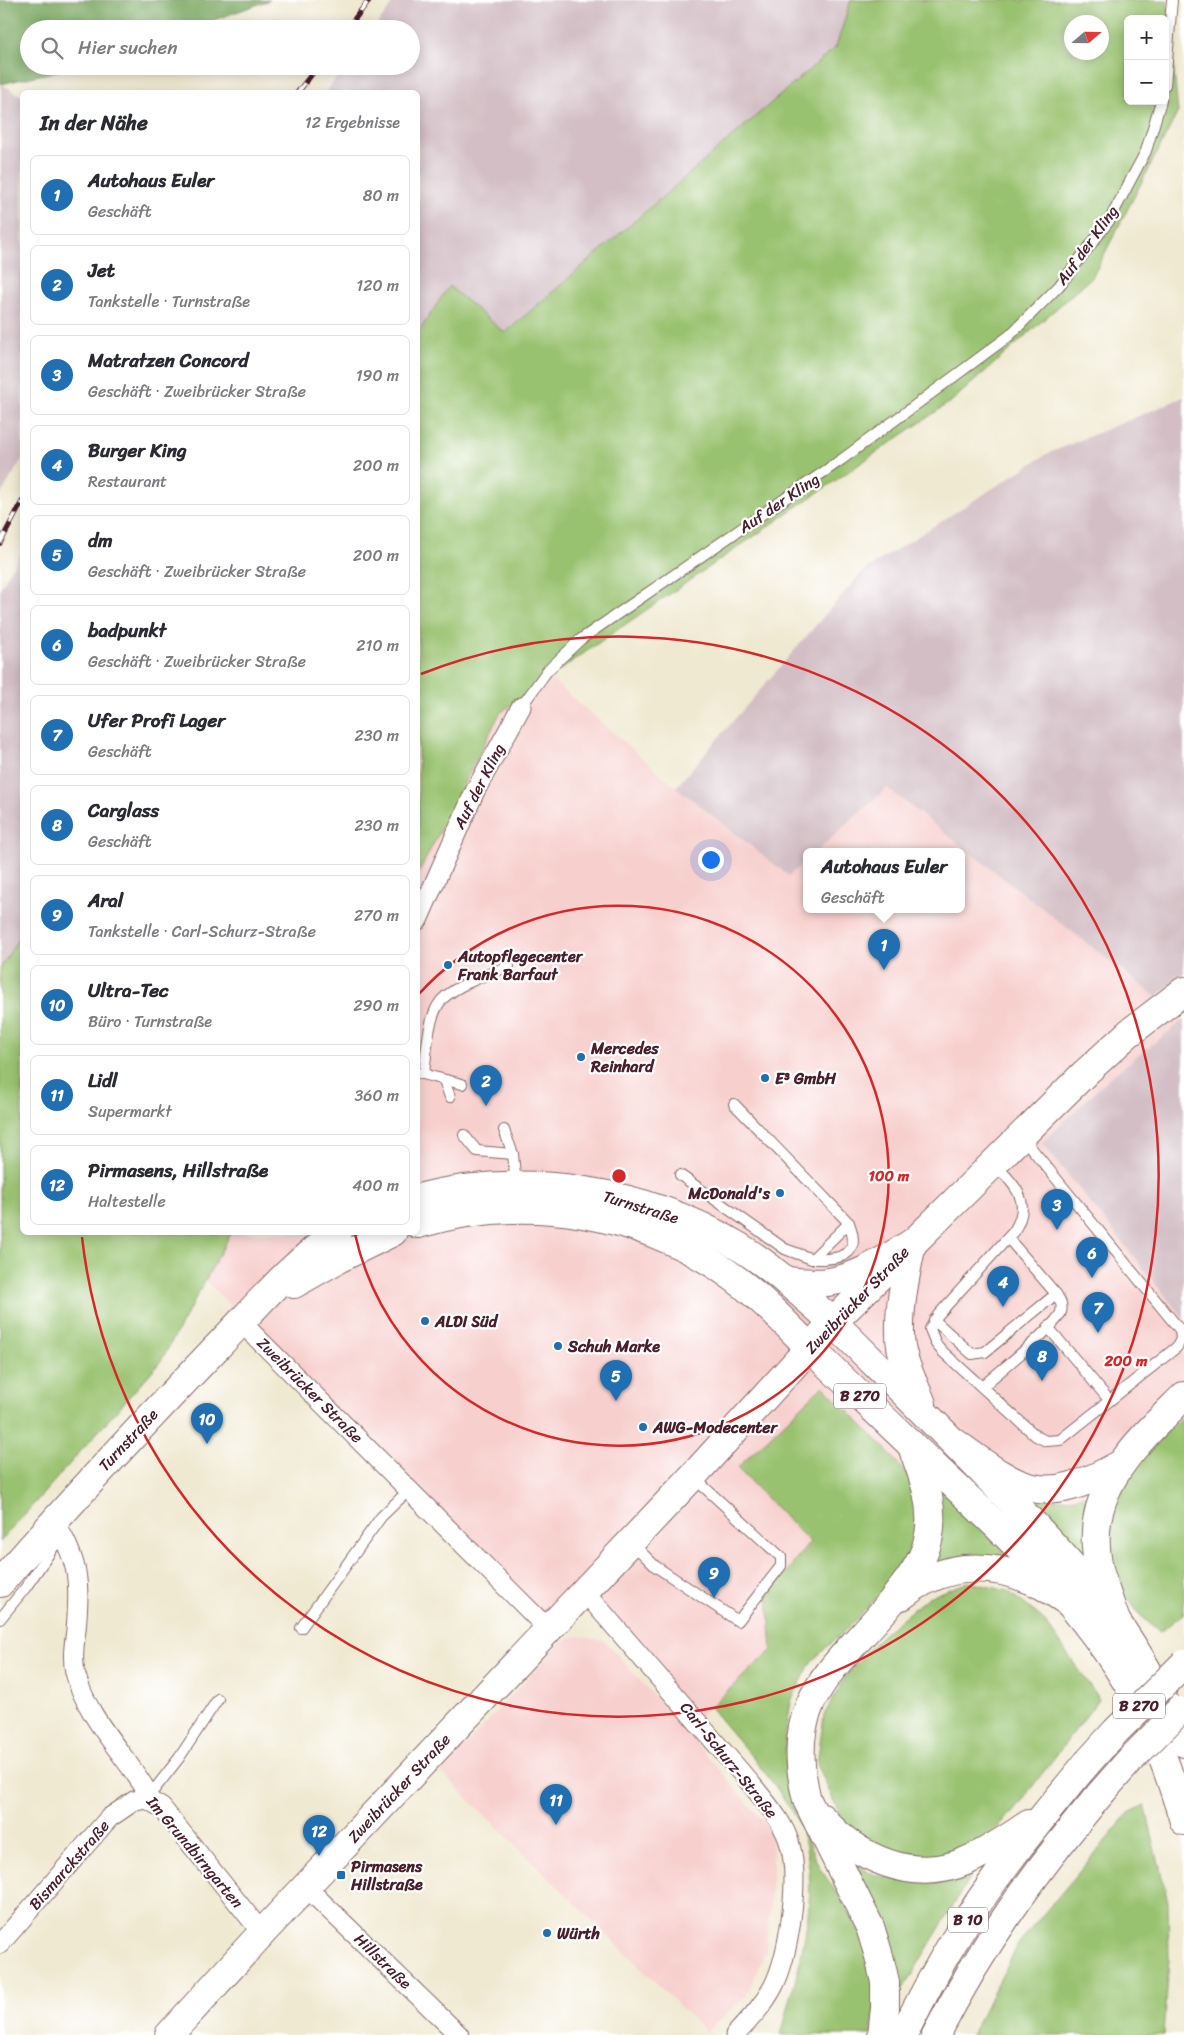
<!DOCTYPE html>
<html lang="de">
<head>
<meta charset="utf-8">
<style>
	:root { --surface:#fff; --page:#f7f7f7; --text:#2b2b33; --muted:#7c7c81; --line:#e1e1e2; --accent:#1f6fb2 }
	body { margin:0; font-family:Sriracha,sans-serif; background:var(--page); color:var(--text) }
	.controls { position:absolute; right:15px; top:15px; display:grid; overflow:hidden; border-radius:8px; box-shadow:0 2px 12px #0003 }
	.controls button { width:45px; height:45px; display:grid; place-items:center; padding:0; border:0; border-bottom:1px solid var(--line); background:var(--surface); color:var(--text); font:25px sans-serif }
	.compass { position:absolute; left:1064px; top:15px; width:45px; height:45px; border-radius:50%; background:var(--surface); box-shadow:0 2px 12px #0003; rotate:70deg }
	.you { position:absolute; left:710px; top:859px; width:18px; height:18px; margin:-12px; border:4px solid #fff; border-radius:50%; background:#1a73e8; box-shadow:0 0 0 8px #1a73e833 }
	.badge { display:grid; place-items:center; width:32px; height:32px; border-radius:50%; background:var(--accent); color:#fff; font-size:16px; font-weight:700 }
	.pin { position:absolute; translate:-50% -41px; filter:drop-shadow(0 1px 2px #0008) }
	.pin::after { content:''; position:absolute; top:26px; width:18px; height:15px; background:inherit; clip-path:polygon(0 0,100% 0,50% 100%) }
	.popup { position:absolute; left:803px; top:848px; width:162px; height:65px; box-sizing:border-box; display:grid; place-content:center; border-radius:8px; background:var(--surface); filter:drop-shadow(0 1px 4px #0005); font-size:16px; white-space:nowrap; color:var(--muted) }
	.popup b { font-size:19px; color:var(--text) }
	.popup::after { content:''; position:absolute; left:50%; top:100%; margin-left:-10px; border:10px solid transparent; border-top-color:var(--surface) }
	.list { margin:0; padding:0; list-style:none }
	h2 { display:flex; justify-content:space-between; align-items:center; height:65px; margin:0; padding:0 20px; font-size:21px }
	h2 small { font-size:16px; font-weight:400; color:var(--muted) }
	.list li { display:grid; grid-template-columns:32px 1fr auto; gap:15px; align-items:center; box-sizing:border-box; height:80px; margin:0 10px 10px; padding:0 10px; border:1px solid var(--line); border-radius:8px }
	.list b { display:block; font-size:19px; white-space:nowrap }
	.list p { margin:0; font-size:16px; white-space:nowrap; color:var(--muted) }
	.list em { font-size:16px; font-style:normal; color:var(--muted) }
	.icon { flex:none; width:28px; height:28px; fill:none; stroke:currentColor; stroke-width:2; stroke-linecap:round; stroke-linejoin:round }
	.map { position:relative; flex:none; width:1184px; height:2035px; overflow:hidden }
	.search { position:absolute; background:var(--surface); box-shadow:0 2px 12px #0003; left:20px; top:20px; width:400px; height:55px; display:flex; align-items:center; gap:12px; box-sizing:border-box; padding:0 18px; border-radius:28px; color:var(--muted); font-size:19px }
	.panel { position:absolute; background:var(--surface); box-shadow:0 2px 12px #0003; left:20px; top:90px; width:400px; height:1145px; border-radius:8px }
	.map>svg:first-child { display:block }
</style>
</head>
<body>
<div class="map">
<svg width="1184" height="2035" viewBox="0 0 1184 2035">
	<rect width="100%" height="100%" fill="#fff"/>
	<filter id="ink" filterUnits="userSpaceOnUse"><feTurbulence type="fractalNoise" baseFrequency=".02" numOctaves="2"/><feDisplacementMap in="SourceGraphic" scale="10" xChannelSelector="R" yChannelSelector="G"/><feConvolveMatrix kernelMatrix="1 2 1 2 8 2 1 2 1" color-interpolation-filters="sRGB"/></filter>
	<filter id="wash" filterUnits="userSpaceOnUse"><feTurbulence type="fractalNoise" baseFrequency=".0096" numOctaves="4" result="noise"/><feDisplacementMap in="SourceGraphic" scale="20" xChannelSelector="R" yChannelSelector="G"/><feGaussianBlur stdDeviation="1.12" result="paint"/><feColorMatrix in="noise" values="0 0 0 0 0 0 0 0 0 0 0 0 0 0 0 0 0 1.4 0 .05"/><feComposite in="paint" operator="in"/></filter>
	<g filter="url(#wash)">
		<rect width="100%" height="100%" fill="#f0e9d1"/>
		<!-- built -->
		<g fill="#f7d0ce">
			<path d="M 550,678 L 676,787 L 789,876 L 806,860 L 806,909 L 962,909 L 962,851 L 817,851 L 887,788 L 1156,997 L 1183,1021 L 1110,1077 L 1042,1143 L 1184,1319 L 1184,1375 L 1111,1453 L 1088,1468 L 1095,1492 L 1079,1499 L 1061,1500 L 1055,1531 L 913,1483 L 887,1450 L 823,1386 L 810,1542 L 768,1596 L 772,1650 L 691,1724 L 586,1607 L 557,1636 L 205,1280 L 231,1233 L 418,1232 L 418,874 L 500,713 Z"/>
			<path d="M 581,1636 L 605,1641 L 725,1776 L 772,1832 L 773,1867 L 766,1951 L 747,1995 L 706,2032 L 441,1772 L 559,1644 L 569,1638 Z"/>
		</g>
		<!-- industrial -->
		<g fill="#d2bec4">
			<path d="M 395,0 L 851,0 L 836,47 L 504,334 L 449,286 L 418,333 L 418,92 L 326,92 L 346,66 L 411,66 L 411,29 L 374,29 Z"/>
			<path d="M 1,84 L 22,96 L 22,459 L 0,496 Z"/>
			<path d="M 1184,397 L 1184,975 L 1156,997 L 887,788 L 817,851 L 806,851 L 806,860 L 789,876 L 676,787 L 863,571 L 1047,454 Z"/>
			<path d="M 22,551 L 22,932 L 0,969 L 0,588 Z"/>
			<path d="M 1184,1020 L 1184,1319 L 1042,1143 L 1110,1077 Z"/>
		</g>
		<!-- green -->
		<g fill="#99c26f" stroke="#72704d" fill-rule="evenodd">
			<path d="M 851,0 L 1167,0 L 1178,112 L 1093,276 L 953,400 L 604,639 L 500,713 L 418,874 L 418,333 L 449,286 L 505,333 L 836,47 ZM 1128,19 L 1165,19 L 1165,101 L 1128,101 ZM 1072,22 L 1102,22 L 1102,52 L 1072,52 Z"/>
			<path d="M 22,932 L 22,1232 L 231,1233 L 161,1361 L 0,1542 L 0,969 Z"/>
			<path d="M 823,1386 L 887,1450 L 913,1483 L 920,1515 L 918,1542 L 897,1575 L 855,1621 L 811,1662 L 791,1701 L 785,1740 L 786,1779 L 793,1807 L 819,1867 L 846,1906 L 865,1943 L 876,1998 L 871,2035 L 781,2035 C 797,1972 829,1877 794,1815 C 772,1776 738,1742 710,1707 L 772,1650 L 768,1596 L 810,1542 L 737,1468 Z"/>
			<path d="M 1184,1416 L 1184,1613 L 1160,1632 L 1139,1614 L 1125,1594 L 1110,1555 L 1105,1533 L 1118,1488 L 1161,1436 Z"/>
			<path d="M 936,1485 L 1020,1566 L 927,1567 Z"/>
			<path d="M 1020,1492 C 1050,1498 1067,1504 1095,1492 L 1088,1567 Z"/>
			<path d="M 969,1582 L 1008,1591 L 1043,1619 L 1099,1699 L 1013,1812 L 986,1838 L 966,1850 L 938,1855 L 897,1855 L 867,1844 L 841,1817 L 817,1764 L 824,1715 L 847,1674 L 882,1635 L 928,1597 Z"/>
			<path d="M 1145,1805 L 1168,1902 L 1169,1958 L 1164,2035 L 971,2035 L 1019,1943 L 1129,1813 Z"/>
			<path d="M 843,1857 L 875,1875 L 914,1882 L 973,1872 L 900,1994 L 894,1956 Z"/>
		</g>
		<!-- forest -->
		<path fill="#7aa862" stroke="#626446" d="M 0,0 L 270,0 L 189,29 L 29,29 L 29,66 L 79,66 L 1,84 Z"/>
	</g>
	<g filter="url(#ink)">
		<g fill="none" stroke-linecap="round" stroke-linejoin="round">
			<!-- lane casing -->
			<g stroke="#846665" stroke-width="12">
				<g id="lane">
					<path d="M 1165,85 L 1172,0"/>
					<path d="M 521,707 L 547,671 L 581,639 L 841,460 L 1009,336 L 1059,286 L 1109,221 L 1146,151 L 1161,101"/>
					<path d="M 418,1073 L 462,1084"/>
					<path d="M 424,1073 C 427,1052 427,1024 438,1005 C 448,987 490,974 509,966"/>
					<path d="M 444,1080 L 450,1097"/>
					<path d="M 504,1130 L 513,1154 L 516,1185"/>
					<path d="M 464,1135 L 477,1151 L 513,1154"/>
					<path d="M 994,1163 C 1015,1186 1033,1201 1014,1231 L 938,1315 L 930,1329 L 936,1344 L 943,1352 L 1036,1436 L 1046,1441 L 1060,1440 L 1177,1347 L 1181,1339 L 1180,1330 L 1023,1138"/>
					<path d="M 680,1175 L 785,1249 L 812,1259 L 849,1223 L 734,1104"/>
					<path d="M 812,1259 C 841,1260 862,1256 849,1223"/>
					<path d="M 934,1320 L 972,1354 L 985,1352 L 1056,1294"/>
					<path d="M 1048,1327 L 1109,1400"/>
					<path d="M 982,1387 C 997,1373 1056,1327 1061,1312 C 1063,1305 1060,1300 1056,1294 L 1008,1238"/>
					<path d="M 631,1542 L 655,1566 L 738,1621 L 781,1566 L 781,1557 L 693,1477"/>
					<path d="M 0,1619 L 26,1587 L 62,1535"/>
					<path d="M 301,1628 L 381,1517 L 410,1489"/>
					<path d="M 147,1799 L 179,1758 L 218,1699"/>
				</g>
			</g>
			<!-- street casing -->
			<g stroke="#846665" stroke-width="21">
				<g id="street">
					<path d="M 418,920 L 475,791 L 521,707"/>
					<path d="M 241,1322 L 548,1629"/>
					<path d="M 54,1521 C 80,1563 80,1583 76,1630 C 74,1644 72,1659 75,1672 C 86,1717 123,1752 146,1790 L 147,1799"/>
					<path d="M 584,1591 L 752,1785 C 766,1803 784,1822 790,1845 C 800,1880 789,1956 773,1987 C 763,2006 749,2020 735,2035"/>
					<path d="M 147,1799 L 162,1808 L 262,1933"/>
					<path d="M 306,1887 L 459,2035"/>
					<path d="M 0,1944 L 109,1818 L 134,1801 L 147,1799"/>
				</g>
			</g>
			<!-- secondary casing -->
			<g stroke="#846665" stroke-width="30">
				<g id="secondary">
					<path d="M 418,1198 C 524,1171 644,1189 738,1246 C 773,1267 803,1296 833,1322"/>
					<path d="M 418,1224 C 528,1192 645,1211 737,1280 C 764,1300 786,1324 809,1347"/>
					<path d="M 294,1284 L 338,1259 L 393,1232"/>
					<path d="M 0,1583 C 70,1502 143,1424 217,1347 C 256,1307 292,1263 338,1232"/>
					<path d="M 169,2035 L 262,1933 L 693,1476 L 833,1322 L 1085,1073 L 1129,1033 L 1184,991"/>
				</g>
			</g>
			<!-- primary casing -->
			<g stroke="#846665" stroke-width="30">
				<g id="primary">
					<path d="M 912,1243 C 906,1273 899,1304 900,1335 C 900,1358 914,1383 922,1404"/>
					<path d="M 786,1281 C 800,1282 814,1284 828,1282 C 859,1278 887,1258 912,1243"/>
					<path d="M 833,1322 C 891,1380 949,1437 1006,1496 C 1045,1535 1084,1576 1116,1621 C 1143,1659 1165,1701 1184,1743"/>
					<path d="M 809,1347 C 851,1387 893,1428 935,1467 C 1010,1537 1086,1608 1136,1698 C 1157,1737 1171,1779 1184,1821"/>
				</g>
			</g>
			<!-- highway casing -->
			<g stroke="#846665" stroke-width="30">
				<g id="highway">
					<path d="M 954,1442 C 1021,1491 1042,1508 1119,1465"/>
					<path d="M 902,1596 C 941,1564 987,1561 1033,1581 C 1046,1586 1058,1596 1070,1603"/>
					<path d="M 1116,1621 C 1108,1597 1097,1572 1096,1547 C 1091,1482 1142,1438 1184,1396"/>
					<path d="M 822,1818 C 856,1858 914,1884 966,1861 C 988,1852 1009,1837 1029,1824"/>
					<path d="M 882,2035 L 885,2008 L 885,1982 L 879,1956 L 870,1927 L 807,1800 C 780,1695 840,1667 896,1596 C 908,1581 922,1563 927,1544 C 937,1510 923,1475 911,1444"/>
					<path d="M 903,2035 C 919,2003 935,1971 954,1941 C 992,1877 1040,1820 1087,1763"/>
					<path d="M 936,2035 C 982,1945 1036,1870 1101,1793"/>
				</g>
			</g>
			<!-- lane -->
			<use href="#lane" stroke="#fff" stroke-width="10"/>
			<!-- street -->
			<use href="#street" stroke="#fff" stroke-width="19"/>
			<!-- secondary -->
			<use href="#secondary" stroke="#fff" stroke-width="28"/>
			<!-- primary -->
			<use href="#primary" stroke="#fff" stroke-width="28"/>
			<!-- highway -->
			<use href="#highway" stroke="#fff" stroke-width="28"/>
			<!-- rail casing -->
			<g stroke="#4a1f2b" stroke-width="5.5">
				<g id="rail">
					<path d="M 347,29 L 369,0"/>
					<path d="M 298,92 L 318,66"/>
					<path d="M 0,543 L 22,502"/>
				</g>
			</g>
			<!-- rail -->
			<use href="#rail" stroke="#fff" stroke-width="4" stroke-dasharray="11" stroke-linecap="butt"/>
			<!-- highway-bridge casing -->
			<g stroke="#846665" stroke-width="30" stroke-linecap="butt">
				<g id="highway-bridge">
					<path d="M 1087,1763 L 1116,1731 L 1184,1664"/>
					<path d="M 1101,1793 L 1130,1760 L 1179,1711"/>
				</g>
			</g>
			<!-- highway-bridge -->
			<use href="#highway-bridge" stroke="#fff" stroke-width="28"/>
		</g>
	</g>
	<!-- distance rings -->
	<g fill="none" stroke="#d62828" stroke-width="2.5">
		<path d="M418 995A270 270 0 1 1 355 1234"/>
		<path d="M421 674A540 540 0 1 1 82 1237"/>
	</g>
	<!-- markers -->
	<g fill="#1f6fb2" stroke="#fff" stroke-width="2">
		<circle cx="448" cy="965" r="5"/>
		<circle cx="581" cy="1057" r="5"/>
		<circle cx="765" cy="1078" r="5"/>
		<circle cx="780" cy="1193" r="5"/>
		<circle cx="425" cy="1321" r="5"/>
		<circle cx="558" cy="1346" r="5"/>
		<circle cx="643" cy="1427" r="5"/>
		<rect x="336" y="1870" width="10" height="10" rx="2.5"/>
		<circle cx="547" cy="1933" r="5"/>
	</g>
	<g text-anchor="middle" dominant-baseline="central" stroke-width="4.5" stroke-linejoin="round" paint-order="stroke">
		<!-- shield labels -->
		<g fill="#fff" stroke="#80626b" stroke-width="1">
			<rect x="834" y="1383.5" width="52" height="25" rx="4"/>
			<rect x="1113" y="1693.5" width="52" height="25" rx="4"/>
			<rect x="948" y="1907.5" width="40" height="25" rx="4"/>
		</g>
		<g font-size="15" font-weight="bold" fill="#4a1f2b">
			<text x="860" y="1396">B 270</text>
			<text x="1139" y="1706">B 270</text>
			<text x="968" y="1920">B 10</text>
		</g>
		<!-- street labels -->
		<g font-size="16" fill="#4a1f2b" stroke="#fff">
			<text transform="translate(1087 245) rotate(-54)">Auf der Kling</text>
			<text transform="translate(779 503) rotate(-34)">Auf der Kling</text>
			<text transform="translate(479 786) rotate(-63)">Auf der Kling</text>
			<text transform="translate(641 1207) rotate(17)">Turnstraße</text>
			<text transform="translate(857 1300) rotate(-46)">Zweibrücker Straße</text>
			<text transform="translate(310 1390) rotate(45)">Zweibrücker Straße</text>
			<text transform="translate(128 1440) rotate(-47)">Turnstraße</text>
			<text transform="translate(729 1760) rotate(51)">Carl-Schurz-Straße</text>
			<text transform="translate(399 1788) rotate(-47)">Zweibrücker Straße</text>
			<text transform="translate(195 1852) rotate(50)">Im Grundbirngarten</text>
			<text transform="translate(69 1865) rotate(-49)">Bismarckstraße</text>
			<text transform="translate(383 1961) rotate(44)">Hillstraße</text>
		</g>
		<!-- poi labels -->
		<g font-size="16" font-weight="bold" fill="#4a1f2b" stroke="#fff" text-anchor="start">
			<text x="458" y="956">Autopflegecenter<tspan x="458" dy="18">Frank Barfaut</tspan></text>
			<text x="591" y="1048">Mercedes<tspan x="591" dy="18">Reinhard</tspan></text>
			<text x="775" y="1078">E³ GmbH</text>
			<text x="770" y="1193" text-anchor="end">McDonald's</text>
			<text x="435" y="1321">ALDI Süd</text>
			<text x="568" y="1346">Schuh Marke</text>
			<text x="653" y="1427">AWG-Modecenter</text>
			<text x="351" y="1866">Pirmasens<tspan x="351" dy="18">Hillstraße</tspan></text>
			<text x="557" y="1933">Würth</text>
		</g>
	</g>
	<circle cx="619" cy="1176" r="8" fill="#d62828" stroke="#fff" stroke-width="2.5"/>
	<g font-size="15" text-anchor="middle" font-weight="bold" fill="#d62828" stroke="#fff" stroke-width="4.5" stroke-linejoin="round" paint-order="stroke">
		<text x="889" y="1181">100 m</text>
		<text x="1126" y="1366">200 m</text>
	</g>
</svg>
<div class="controls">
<button>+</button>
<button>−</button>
</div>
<svg class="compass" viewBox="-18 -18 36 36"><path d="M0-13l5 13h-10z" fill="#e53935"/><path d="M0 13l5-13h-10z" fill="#7c7c81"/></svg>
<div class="you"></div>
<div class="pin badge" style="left:884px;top:970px">1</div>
<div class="popup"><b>Autohaus Euler</b>Geschäft</div>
<div class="pin badge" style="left:486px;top:1106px">2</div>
<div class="pin badge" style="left:1057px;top:1230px">3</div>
<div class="pin badge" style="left:1003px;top:1307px">4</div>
<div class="pin badge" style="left:616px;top:1401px">5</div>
<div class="pin badge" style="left:1092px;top:1278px">6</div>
<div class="pin badge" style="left:1098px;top:1333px">7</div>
<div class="pin badge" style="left:1042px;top:1381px">8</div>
<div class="pin badge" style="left:714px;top:1598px">9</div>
<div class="pin badge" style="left:207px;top:1444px">10</div>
<div class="pin badge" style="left:556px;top:1825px">11</div>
<div class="pin badge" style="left:319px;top:1856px">12</div>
<div class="search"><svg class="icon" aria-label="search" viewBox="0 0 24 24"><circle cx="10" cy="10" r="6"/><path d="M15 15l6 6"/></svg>Hier suchen</div>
<section class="panel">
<h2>In der Nähe<small>12 Ergebnisse</small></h2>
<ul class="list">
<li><span class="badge">1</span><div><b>Autohaus Euler</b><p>Geschäft</p></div><em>80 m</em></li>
<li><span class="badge">2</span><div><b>Jet</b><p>Tankstelle · Turnstraße</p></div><em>120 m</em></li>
<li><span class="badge">3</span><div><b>Matratzen Concord</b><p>Geschäft · Zweibrücker Straße</p></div><em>190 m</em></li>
<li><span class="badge">4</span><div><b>Burger King</b><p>Restaurant</p></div><em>200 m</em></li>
<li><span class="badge">5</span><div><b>dm</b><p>Geschäft · Zweibrücker Straße</p></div><em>200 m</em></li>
<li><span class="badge">6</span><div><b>badpunkt</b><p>Geschäft · Zweibrücker Straße</p></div><em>210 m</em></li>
<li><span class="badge">7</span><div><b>Ufer Profi Lager</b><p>Geschäft</p></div><em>230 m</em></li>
<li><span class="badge">8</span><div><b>Carglass</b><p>Geschäft</p></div><em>230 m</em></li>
<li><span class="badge">9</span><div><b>Aral</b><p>Tankstelle · Carl-Schurz-Straße</p></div><em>270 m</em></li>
<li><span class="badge">10</span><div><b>Ultra-Tec</b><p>Büro · Turnstraße</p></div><em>290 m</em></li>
<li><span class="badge">11</span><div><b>Lidl</b><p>Supermarkt</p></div><em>360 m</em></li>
<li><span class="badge">12</span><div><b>Pirmasens, Hillstraße</b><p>Haltestelle</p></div><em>400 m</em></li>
</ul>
</section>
</div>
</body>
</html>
